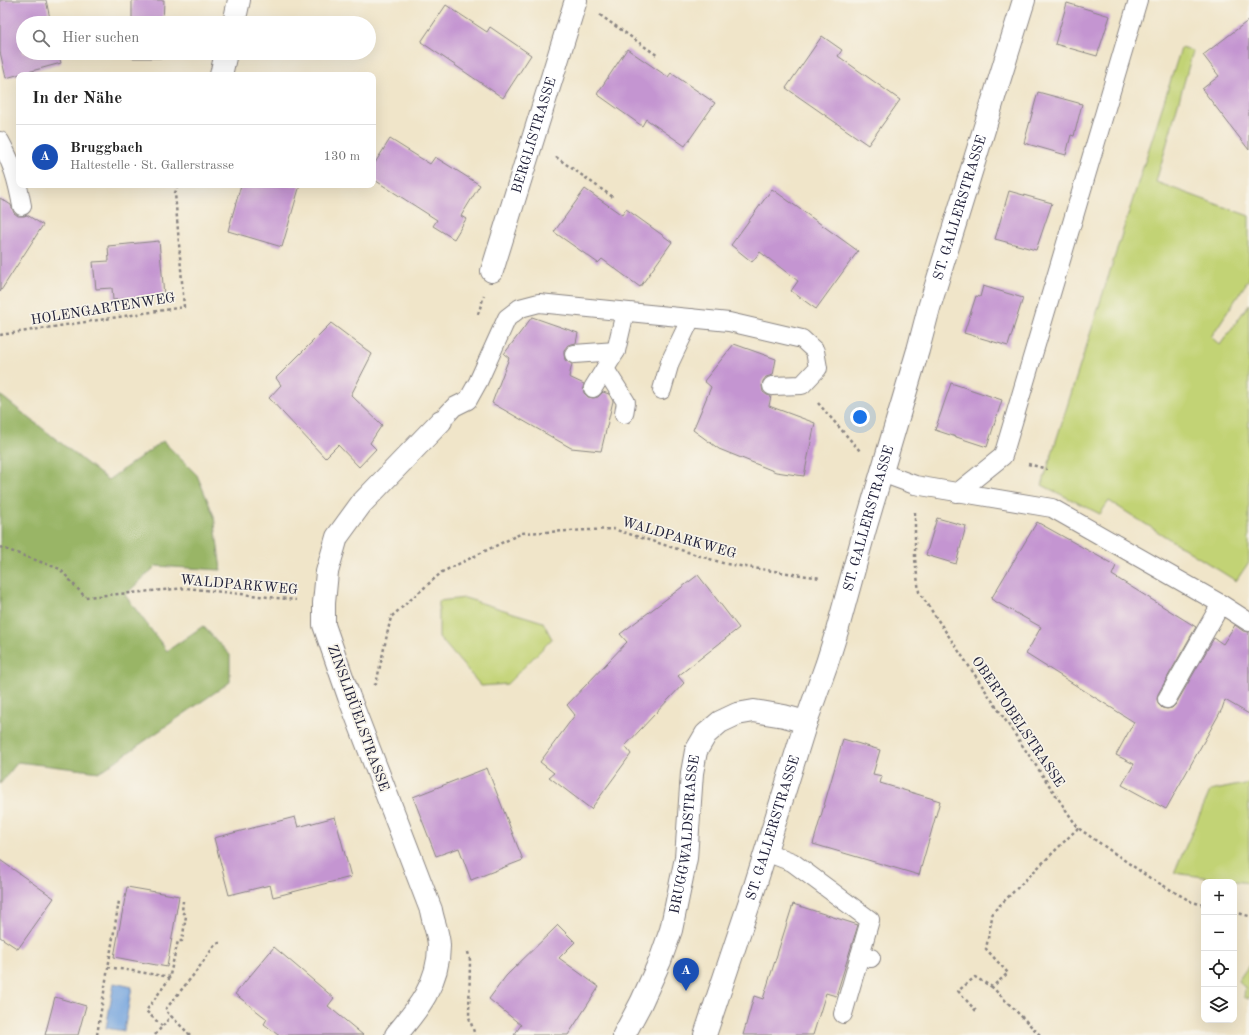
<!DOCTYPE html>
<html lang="de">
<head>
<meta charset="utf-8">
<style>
	:root { --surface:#fff; --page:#f2f2f2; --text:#222; --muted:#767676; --line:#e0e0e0; --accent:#111827 }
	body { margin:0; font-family:"Old Standard TT",serif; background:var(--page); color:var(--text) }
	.controls { position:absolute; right:12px; bottom:12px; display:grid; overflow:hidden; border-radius:8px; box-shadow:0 4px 16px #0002 }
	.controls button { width:36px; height:36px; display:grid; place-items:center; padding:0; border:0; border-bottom:1px solid var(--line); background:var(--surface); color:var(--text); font:20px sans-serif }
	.you { position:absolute; left:860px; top:417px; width:14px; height:14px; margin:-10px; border:3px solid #fff; border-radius:50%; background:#1a73e8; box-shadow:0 0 0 6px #1a73e833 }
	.badge { display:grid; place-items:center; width:26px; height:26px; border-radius:50%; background:var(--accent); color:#fff; font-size:13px; font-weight:700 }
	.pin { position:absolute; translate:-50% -33px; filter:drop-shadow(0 1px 2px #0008) }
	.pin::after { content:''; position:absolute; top:21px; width:14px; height:12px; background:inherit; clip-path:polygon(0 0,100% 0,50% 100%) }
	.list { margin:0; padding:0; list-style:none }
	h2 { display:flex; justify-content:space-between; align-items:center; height:52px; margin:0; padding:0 16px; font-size:17px }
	h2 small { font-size:13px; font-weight:400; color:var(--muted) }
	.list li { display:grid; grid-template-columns:26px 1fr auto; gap:12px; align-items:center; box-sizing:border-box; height:64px; padding:0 16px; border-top:1px solid var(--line) }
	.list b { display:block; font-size:15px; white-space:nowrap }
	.list p { margin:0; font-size:13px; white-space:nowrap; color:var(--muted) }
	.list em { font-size:13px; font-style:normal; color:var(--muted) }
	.icon { flex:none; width:22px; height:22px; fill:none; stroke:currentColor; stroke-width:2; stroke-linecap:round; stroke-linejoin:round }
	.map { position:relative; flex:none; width:1249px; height:1035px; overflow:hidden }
	.search { position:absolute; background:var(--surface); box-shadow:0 4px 16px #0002; left:16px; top:16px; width:360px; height:44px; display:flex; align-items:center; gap:10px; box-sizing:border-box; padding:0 14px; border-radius:22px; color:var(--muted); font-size:15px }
	.panel { position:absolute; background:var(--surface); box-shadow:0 4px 16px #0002; left:16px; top:72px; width:360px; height:116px; border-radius:8px }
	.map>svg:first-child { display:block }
</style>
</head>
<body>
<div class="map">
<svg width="1249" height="1035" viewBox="0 0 1249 1035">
	<rect width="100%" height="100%" fill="#f7f3e8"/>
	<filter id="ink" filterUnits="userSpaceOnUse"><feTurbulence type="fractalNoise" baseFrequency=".025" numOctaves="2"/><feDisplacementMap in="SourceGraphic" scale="8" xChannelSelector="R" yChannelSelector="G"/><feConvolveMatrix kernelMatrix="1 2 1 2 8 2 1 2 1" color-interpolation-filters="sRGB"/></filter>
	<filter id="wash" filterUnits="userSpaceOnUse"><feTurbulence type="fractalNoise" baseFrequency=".012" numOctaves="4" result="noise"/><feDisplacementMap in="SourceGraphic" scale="16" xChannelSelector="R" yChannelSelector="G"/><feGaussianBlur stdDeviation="0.9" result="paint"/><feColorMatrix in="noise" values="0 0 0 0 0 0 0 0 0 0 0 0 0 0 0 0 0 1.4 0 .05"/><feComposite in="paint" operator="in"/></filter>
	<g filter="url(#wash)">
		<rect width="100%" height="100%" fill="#f0e5c9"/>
		<!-- green -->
		<g fill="#c2d375" stroke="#727a58">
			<path d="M 1181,48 L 1193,51 L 1156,182 L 1249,216 L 1249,279 L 1211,337 L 1220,345 L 1249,304 L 1249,562 L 1236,581 L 1109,501 L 1100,514 L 1042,485 Z"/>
			<path d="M 465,598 L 543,622 L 552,639 L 507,684 L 481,686 L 439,637 L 439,601 Z"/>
			<path d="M 1249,783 L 1249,883 L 1174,873 L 1210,791 Z"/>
			<path d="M 1249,965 L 1249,999 L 1244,997 L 1245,988 L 1238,981 Z"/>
		</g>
		<!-- forest -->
		<path fill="#99b566" stroke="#5e6c50" d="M 0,395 L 108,480 L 163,441 L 197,475 L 214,516 L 221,570 L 156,566 L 125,595 L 167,651 L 203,626 L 230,655 L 230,682 L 100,772 L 18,762 L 0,784 Z"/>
		<!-- water -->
		<path fill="#75a4de" stroke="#4c638c" d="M 114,983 L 132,987 L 124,1031 L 106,1028 Z"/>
		<g id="blocks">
			<!-- building -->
			<g fill="#c495d1">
				<path d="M 0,0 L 46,0 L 51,23 L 23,23 L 23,53 L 58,53 L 61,63 L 6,78 L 0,52 Z"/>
				<path d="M 132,0 L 164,0 L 163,23 L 132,23 Z"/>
				<path d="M 1067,3 L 1110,16 L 1097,56 L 1055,44 Z"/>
				<path d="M 446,5 L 487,32 L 490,27 L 531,55 L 503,98 L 421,42 Z"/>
				<path d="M 1249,20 L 1249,150 L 1202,89 L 1219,76 L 1203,55 Z"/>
				<path d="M 822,36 L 842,50 L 838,56 L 900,100 L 868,145 L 786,88 Z"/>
				<path d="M 627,49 L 668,77 L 671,73 L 715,103 L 685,146 L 646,119 L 642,126 L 597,94 Z"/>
				<rect x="132" y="53" width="31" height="5"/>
				<path d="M 1038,92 L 1082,104 L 1074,136 L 1071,135 L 1066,155 L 1024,143 Z"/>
				<path d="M 390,139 L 430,164 L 435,157 L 480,185 L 461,216 L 466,219 L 454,239 L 433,226 L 437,220 L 373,179 L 373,166 Z"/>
				<path d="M 241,185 L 300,185 L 282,247 L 228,231 Z"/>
				<path d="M 585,189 L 622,215 L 626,209 L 672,242 L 640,287 L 602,259 L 598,263 L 554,232 Z"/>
				<path d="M 772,189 L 858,251 L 816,309 L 791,291 L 798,281 L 760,252 L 752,262 L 731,245 Z"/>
				<path d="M 1009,191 L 1052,203 L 1036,250 L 995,239 Z"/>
				<path d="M 0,198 L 11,205 L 14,213 L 18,216 L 24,216 L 27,215 L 43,225 L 0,292 Z"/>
				<path d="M 159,241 L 164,295 L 113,300 L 112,288 L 96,289 L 93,262 L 109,261 L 108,246 Z"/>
				<path d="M 983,286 L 1023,298 L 1008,346 L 964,333 L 976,296 L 980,297 Z"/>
				<path d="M 532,317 L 578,333 L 576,343 L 568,345 L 564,350 L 564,354 L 565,360 L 572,364 L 569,377 L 584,384 L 583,388 L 584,393 L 588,397 L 593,398 L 598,397 L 603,392 L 609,394 L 613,401 L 601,451 L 571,448 L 492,403 L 509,358 L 504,354 Z"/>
				<path d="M 331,323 L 372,354 L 351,395 L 382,425 L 370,443 L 376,449 L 359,467 L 338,445 L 325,458 L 269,398 L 281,385 L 276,378 Z"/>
				<path d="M 734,344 L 776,359 L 773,375 L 766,377 L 763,381 L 762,386 L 763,392 L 767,395 L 771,396 L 769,406 L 815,423 L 804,476 L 776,472 L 719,449 L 693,430 L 711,387 L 704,381 Z"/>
				<path d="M 951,383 L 1002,400 L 987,447 L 935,430 Z"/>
				<path d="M 937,518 L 966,526 L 956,564 L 926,555 Z"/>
				<path d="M 1037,522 L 1116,566 L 1112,575 L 1196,627 L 1158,694 L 1157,699 L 1158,704 L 1162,708 L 1167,709 L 1172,708 L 1176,704 L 1214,638 L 1223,644 L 1235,625 L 1243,631 L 1249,632 L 1249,714 L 1225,700 L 1222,709 L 1166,809 L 1122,785 L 1134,764 L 1116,755 L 1134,722 L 1026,654 L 1041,627 L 991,599 Z"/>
				<path d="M 698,575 L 739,628 L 678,676 L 684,683 L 625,746 L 631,754 L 591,809 L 549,777 L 554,773 L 540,762 L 575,715 L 567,705 L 627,642 L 620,634 Z"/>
				<path d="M 843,739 L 880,750 L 873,774 L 882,776 L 880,783 L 940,801 L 919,875 L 813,844 Z"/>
				<path d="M 487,768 L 523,860 L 471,880 L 459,848 L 436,856 L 413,797 Z"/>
				<path d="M 295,817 L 298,827 L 335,817 L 351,877 L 273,897 L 270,885 L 229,895 L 214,838 Z"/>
				<path d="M 0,860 L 54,898 L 18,949 L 0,937 Z"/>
				<path d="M 127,887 L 179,896 L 167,967 L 114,957 Z"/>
				<path d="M 793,904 L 858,925 L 836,996 L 826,993 L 813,1035 L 743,1035 L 754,996 L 763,999 Z"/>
				<path d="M 558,925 L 575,942 L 559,958 L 599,987 L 568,1035 L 514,1035 L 521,1025 L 489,999 L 506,976 Z"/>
				<path d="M 274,947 L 334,998 L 328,1006 L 363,1035 L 278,1035 L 264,1024 L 267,1019 L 235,994 Z"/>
				<path d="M 55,997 L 86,1006 L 78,1035 L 45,1035 Z"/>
			</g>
		</g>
	</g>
	<g filter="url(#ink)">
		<use href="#blocks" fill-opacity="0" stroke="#898482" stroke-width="1"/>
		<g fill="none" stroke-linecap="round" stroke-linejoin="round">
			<!-- service casing -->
			<g stroke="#898482" stroke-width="20">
				<g id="service">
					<path d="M 0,141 C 13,165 17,179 22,206"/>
					<path d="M 574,354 L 616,351"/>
					<path d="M 605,369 L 626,402 L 624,414"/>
					<path d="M 593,388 L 616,351 L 625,312"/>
					<path d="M 662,390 L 670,362 L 691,318"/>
					<path d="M 441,421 L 454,407 L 468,400 L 478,382 L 507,318 L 520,308 L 539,303 L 729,322 L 802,339 L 815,351 L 818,368 L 802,385 L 772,386"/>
					<path d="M 882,473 L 915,485 L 1052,508 L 1221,604 L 1249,622"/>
					<path d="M 957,493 L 1003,456 L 1138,0"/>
					<path d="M 1167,699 L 1221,604"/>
					<path d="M 766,852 L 792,862 L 870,920 L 860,955 L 871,958"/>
					<path d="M 843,1014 L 860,955"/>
				</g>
			</g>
			<!-- minor casing -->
			<g stroke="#898482" stroke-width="24">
				<g id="minor">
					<path d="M 234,23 L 239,0"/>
					<path d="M 221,75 L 226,53"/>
					<path id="s1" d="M 492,271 L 576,0"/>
					<path d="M 396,1035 C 418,1009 439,983 439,946 C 439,935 433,922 431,910 L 349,697 L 324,625 L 324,603 L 327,572 L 337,537 L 361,504 L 441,421"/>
					<path id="s2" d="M 624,1035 L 641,1003 L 660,961 L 671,930 L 686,858 L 692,773 L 696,751 L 706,734 L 720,722 L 737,714 L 754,711 L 784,716 L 806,722"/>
				</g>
			</g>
			<!-- secondary casing -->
			<g stroke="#898482" stroke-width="24">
				<g id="secondary">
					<path id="s3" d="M 705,1035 L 755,886 L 806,722 L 827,663 L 837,631 L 865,529 L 918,350 L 929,308 L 1024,0"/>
				</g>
			</g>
			<!-- path -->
			<g stroke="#898482" stroke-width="2.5" stroke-dasharray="3 3" stroke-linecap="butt">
				<path d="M 600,15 L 658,56"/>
				<path d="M 556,157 L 614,198"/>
				<path d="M 478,314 L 484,296"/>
				<path d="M 0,335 L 184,307 L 175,193 L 178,185"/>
				<path d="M 818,403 L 860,451"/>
				<path d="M 1028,464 L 1047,469"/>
				<path d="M 915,512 L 915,559 L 919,592 L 1078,828 L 1150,878 L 1192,902 L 1204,905"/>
				<path d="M 0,547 L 60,569 L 85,597 L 186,588 L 296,600"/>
				<path d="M 374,685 L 376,684 L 391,617 L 442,572 L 522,533 L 613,529 L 726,564 L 821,578"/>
				<path d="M 1234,912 L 1249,916"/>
				<path d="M 468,952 L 470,960 L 469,1017 L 475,1035"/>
				<path d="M 108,967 L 170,977"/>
				<path d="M 976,1011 L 958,991 L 975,977 L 992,987"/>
				<path d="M 162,1026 L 146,1011 L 169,979 L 178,941 L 182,941 L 186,916 L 182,912 L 183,901"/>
				<path d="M 97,1035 L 119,901"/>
				<path d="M 155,1035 L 171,1016"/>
				<path d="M 190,1035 L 165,1010 L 195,973 L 215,945 L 221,942"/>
				<path d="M 1040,1035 L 992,987 L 1008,973 L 986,949 L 993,912 L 1078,828"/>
			</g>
			<!-- service -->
			<use href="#service" stroke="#fff" stroke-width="18"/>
			<!-- minor -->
			<use href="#minor" stroke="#fff" stroke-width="22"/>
			<!-- secondary -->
			<use href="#secondary" stroke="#fff" stroke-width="22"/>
		</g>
	</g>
	<g text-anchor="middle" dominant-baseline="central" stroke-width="3.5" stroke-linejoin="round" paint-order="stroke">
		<!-- street labels -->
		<g font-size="14" fill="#22223b" stroke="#f7f3e8">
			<text stroke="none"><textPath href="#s1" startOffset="142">BERGLISTRASSE</textPath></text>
			<text stroke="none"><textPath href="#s3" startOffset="866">ST. GALLERSTRASSE</textPath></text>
			<text transform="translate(103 309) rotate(-9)">HOLENGARTENWEG</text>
			<text stroke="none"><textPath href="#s3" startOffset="542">ST. GALLERSTRASSE</textPath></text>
			<text transform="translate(679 538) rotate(16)">WALDPARKWEG</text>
			<text transform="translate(239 585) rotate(5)">WALDPARKWEG</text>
			<text transform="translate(358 718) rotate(70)">ZINSLIBÜELSTRASSE</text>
			<text transform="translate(1018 722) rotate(56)">OBERTOBELSTRASSE</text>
			<text stroke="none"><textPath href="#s3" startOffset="218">ST. GALLERSTRASSE</textPath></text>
			<text stroke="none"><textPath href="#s2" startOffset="212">BRUGGWALDSTRASSE</textPath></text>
		</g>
	</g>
</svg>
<div class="controls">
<button>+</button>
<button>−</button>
<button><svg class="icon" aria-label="locate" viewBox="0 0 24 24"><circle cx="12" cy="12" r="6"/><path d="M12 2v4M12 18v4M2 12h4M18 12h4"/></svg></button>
<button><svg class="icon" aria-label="layers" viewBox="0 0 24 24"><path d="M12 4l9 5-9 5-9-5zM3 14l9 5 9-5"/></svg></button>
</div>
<div class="you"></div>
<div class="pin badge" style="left:686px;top:991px;background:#1a4fb4">A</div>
<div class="search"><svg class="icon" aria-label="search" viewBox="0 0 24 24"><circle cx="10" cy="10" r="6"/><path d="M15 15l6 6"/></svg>Hier suchen</div>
<section class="panel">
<h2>In der Nähe<small></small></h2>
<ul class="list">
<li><span class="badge" style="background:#1a4fb4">A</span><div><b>Bruggbach</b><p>Haltestelle · St. Gallerstrasse</p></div><em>130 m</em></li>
</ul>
</section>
</div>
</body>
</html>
